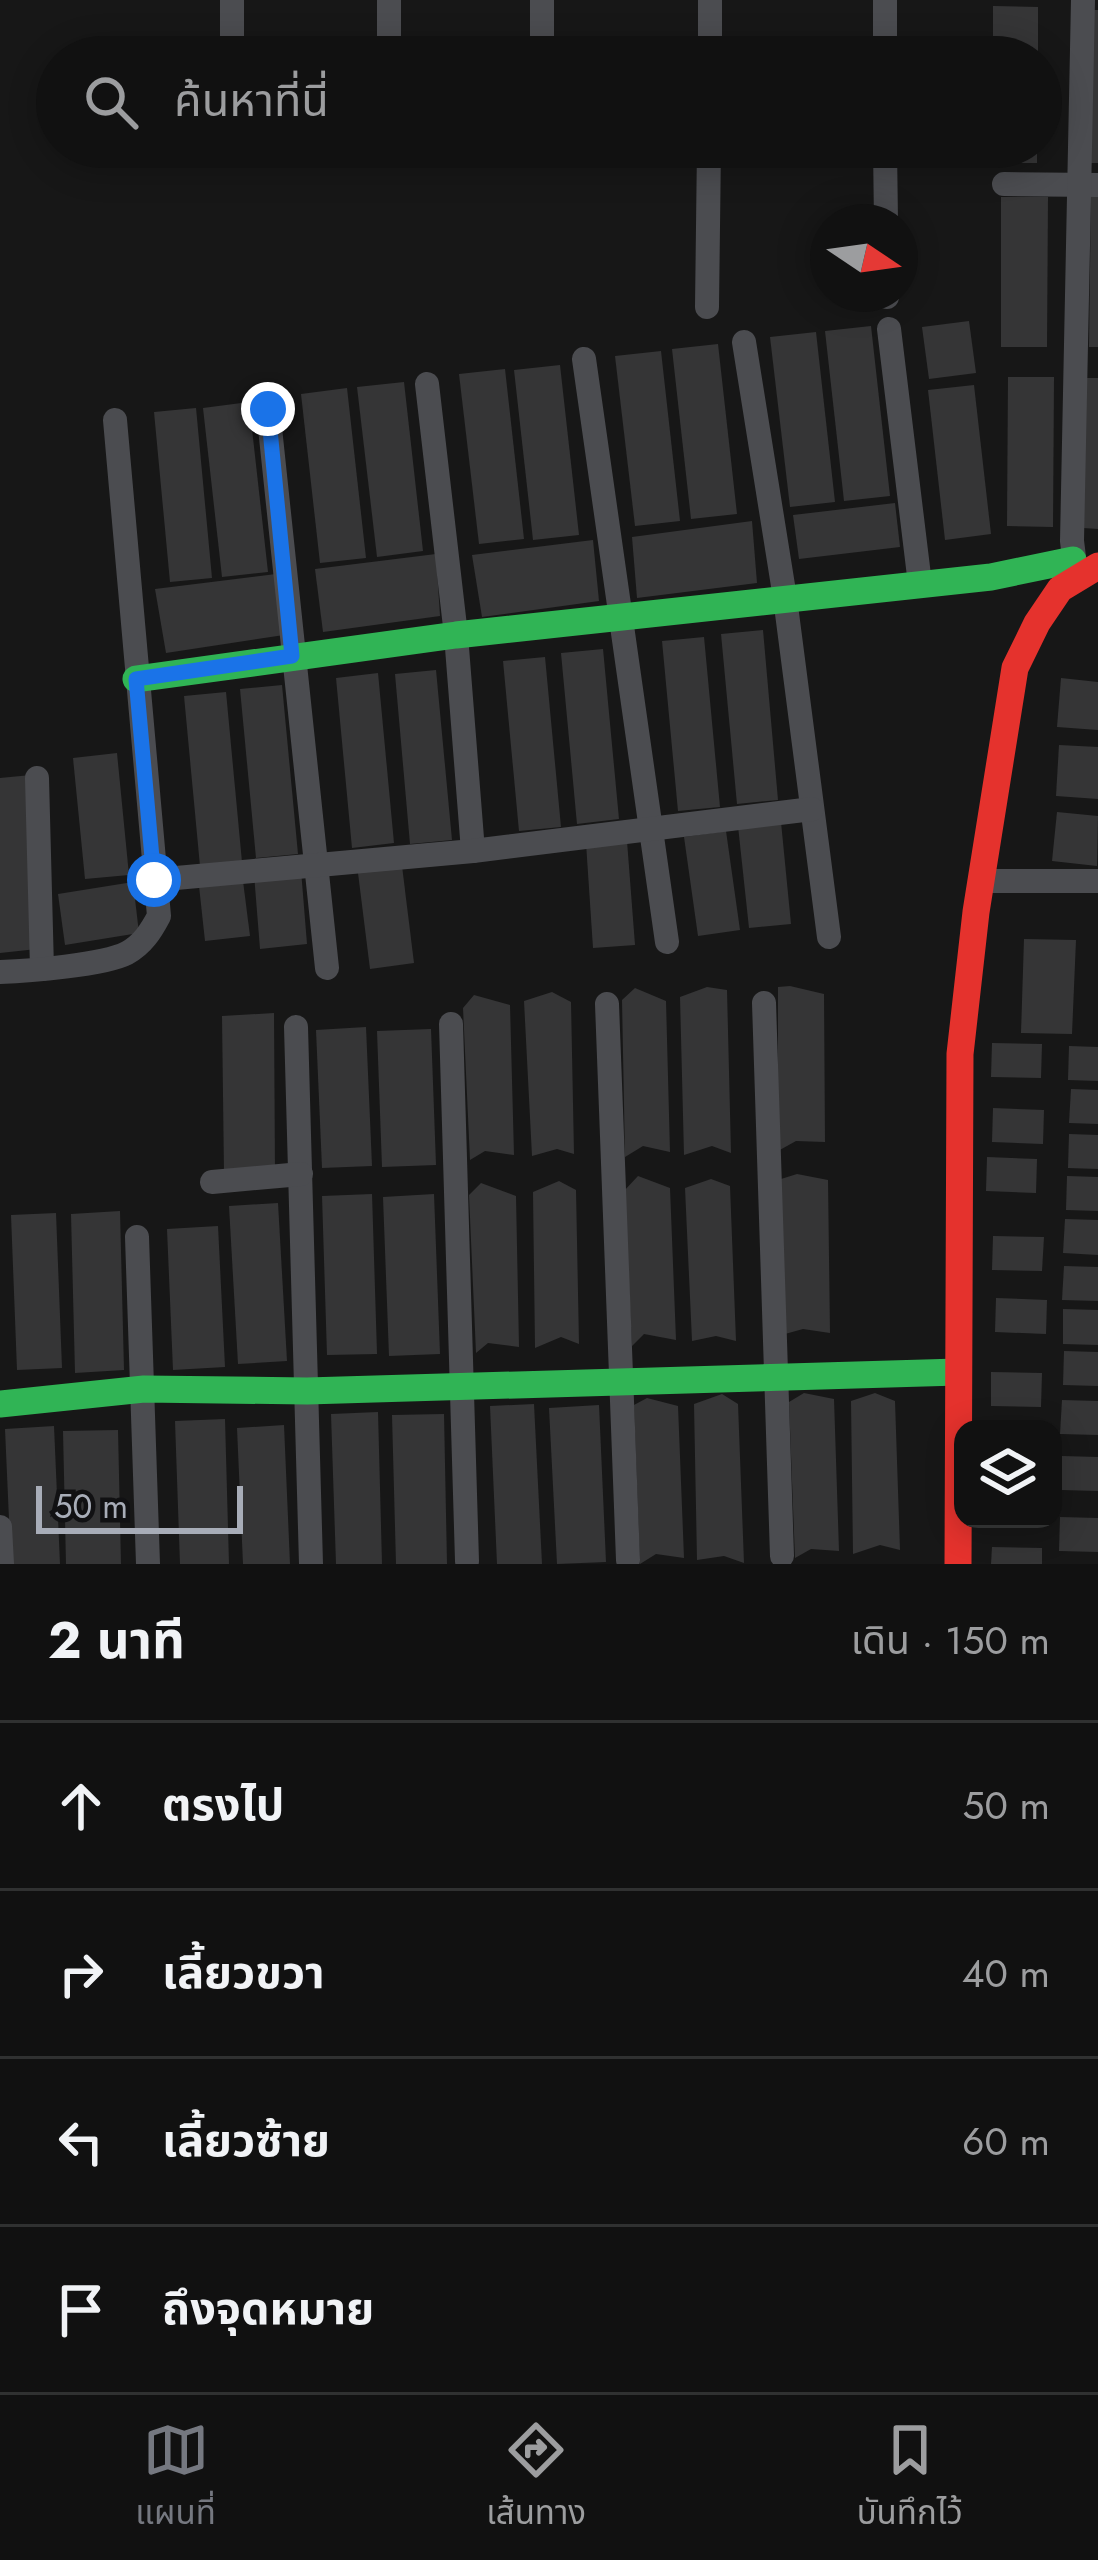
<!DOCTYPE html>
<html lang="th">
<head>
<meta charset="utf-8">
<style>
	:root { --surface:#111; --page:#1a1a1a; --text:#f1f3f6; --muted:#9c9d9f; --line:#303131; --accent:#757880 }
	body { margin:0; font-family:Jost,"Noto Sans Thai",sans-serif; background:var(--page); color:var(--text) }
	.controls { position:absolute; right:36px; bottom:36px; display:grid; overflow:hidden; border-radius:24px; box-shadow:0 6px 30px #0003 }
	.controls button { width:108px; height:108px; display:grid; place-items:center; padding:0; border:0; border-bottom:3px solid var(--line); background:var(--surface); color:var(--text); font:60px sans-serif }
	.compass { position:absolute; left:810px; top:204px; width:108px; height:108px; border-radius:50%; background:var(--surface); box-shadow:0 6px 30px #0003; rotate:103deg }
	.scale { position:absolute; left:36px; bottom:30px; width:207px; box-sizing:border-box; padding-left:12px; border:6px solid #a8adb8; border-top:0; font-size:33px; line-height:42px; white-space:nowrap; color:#a8adb8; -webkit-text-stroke:9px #111113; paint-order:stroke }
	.stop { position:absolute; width:36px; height:36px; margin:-27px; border:9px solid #1a73e8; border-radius:50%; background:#fff }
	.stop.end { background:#1a73e8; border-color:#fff; box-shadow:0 3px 12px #0008 }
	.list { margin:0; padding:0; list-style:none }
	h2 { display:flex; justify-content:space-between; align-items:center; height:156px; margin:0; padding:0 48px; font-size:51px }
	h2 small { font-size:39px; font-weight:400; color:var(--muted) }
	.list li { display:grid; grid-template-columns:78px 1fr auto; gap:36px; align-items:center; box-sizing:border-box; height:168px; padding:0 48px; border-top:3px solid var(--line) }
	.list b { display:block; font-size:45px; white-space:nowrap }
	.list em { font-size:39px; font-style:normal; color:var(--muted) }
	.icon { flex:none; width:66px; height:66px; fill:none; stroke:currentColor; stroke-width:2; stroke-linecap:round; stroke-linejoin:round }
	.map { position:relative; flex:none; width:1098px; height:1564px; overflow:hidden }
	.search { position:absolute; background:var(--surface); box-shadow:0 6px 30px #0003; left:36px; right:36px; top:36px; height:132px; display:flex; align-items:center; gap:30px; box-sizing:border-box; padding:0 42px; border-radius:66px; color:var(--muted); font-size:45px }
	.sheet { height:828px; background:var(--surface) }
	nav { display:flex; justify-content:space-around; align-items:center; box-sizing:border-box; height:168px; border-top:3px solid var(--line); background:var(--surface); font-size:33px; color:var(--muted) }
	nav a { display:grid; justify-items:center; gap:6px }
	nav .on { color:var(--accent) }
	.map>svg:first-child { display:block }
</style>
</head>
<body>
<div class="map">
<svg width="1098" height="1564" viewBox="0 0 1098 1564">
	<rect width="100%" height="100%" fill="#171717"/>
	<!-- building -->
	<g fill="#353536">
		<path d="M 993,6 L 1038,7 L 1038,57 L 993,57 Z"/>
		<path d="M 1094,10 L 1098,10 L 1098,163 L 1091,163 Z"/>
		<rect x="992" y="147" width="45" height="16"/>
		<path d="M 1091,193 L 1098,193 L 1098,347 L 1089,347 Z"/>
		<path d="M 1001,197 L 1048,197 L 1047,347 L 1001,347 Z"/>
		<path d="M 969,321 L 976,373 L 929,379 L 922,327 Z"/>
		<path d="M 871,326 L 890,496 L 844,501 L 825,331 Z"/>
		<path d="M 816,332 L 835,502 L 790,507 L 770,337 Z"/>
		<path d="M 718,344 L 737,514 L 691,519 L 672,349 Z"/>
		<path d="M 661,351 L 680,521 L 635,526 L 615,356 Z"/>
		<path d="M 560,365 L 579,535 L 533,540 L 514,370 Z"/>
		<path d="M 505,369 L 524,539 L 479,544 L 459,374 Z"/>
		<path d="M 1008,377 L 1054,377 L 1053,527 L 1007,526 Z"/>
		<path d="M 1085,378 L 1098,378 L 1098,529 L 1083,528 Z"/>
		<path d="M 404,382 L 423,551 L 377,557 L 357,387 Z"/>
		<path d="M 974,385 L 991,534 L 945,540 L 928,390 Z"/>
		<path d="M 347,388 L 366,558 L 320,563 L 301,394 Z"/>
		<path d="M 249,402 L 268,572 L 222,577 L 203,408 Z"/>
		<path d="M 196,408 L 212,578 L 170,582 L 154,412 Z"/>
		<path d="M 895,503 L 900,547 L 799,559 L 793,515 Z"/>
		<path d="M 752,521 L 757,583 L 637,598 L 632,537 Z"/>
		<path d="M 593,540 L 599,601 L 482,617 L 472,555 Z"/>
		<path d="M 436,554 L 440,616 L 323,632 L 315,569 Z"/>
		<path d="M 276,574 L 284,635 L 166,653 L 155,589 Z"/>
		<path d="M 763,630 L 778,800 L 737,804 L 721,634 Z"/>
		<path d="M 704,637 L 720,807 L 678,811 L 662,641 Z"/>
		<path d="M 603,649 L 619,819 L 577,824 L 561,653 Z"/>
		<path d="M 545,657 L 561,827 L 519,831 L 503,661 Z"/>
		<path d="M 436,670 L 452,840 L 410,844 L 395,674 Z"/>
		<path d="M 378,673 L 394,843 L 352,848 L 336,678 Z"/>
		<path d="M 1061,678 L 1098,682 L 1098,730 L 1057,727 Z"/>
		<path d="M 282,685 L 298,854 L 256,858 L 240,689 Z"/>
		<path d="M 226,692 L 242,862 L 200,866 L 184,696 Z"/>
		<path d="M 1059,745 L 1098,747 L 1098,799 L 1056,796 Z"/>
		<path d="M 117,753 L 129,875 L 85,879 L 73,758 Z"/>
		<path d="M 31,775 L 37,949 L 0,953 L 0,778 Z"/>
		<path d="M 1057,812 L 1098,816 L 1097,866 L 1052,861 Z"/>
		<path d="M 781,822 L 791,924 L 749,928 L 738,826 Z"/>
		<path d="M 726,831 L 740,930 L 698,936 L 684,837 Z"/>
		<path d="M 627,841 L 635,945 L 593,948 L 586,843 Z"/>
		<path d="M 402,866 L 414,963 L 370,969 L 358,873 Z"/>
		<path d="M 301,870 L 307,944 L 260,949 L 254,874 Z"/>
		<path d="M 243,881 L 250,936 L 205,941 L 199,886 Z"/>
		<path d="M 133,882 L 139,933 L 65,945 L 58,894 Z"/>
		<path d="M 1024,939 L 1076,940 L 1072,1034 L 1021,1033 Z"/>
		<path d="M 790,986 L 824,994 L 825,1142 L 796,1141 L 778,1151 L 778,987 Z"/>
		<path d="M 707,987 L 727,990 L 731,1153 L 712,1146 L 684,1155 L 680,997 Z"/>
		<path d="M 635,988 L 666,1001 L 670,1152 L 643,1146 L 625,1157 L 622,1000 Z"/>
		<path d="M 552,992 L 571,1002 L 574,1154 L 557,1149 L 532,1156 L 524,1001 Z"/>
		<path d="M 474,995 L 510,1005 L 514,1155 L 485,1151 L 470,1160 L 463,1008 Z"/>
		<path d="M 274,1013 L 275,1174 L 224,1173 L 222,1016 Z"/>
		<path d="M 366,1027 L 372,1166 L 322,1168 L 316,1030 Z"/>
		<path d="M 431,1029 L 436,1165 L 382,1167 L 377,1031 Z"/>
		<path d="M 992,1043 L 1042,1044 L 1041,1078 L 991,1077 Z"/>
		<path d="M 1069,1046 L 1098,1047 L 1098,1081 L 1068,1080 Z"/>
		<path d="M 1071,1089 L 1098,1090 L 1098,1124 L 1069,1123 Z"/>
		<path d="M 993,1108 L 1044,1110 L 1043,1144 L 992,1142 Z"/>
		<path d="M 1069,1134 L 1098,1135 L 1098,1169 L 1068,1168 Z"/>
		<path d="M 987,1157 L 1037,1159 L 1036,1193 L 986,1191 Z"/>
		<path d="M 797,1174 L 828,1180 L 830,1333 L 803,1329 L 785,1334 L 781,1179 Z"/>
		<path d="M 638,1176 L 670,1188 L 676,1340 L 644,1334 L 632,1346 L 624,1191 Z"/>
		<path d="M 1067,1176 L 1098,1177 L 1098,1211 L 1066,1210 Z"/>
		<path d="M 711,1179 L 730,1186 L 736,1341 L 716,1336 L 692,1341 L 685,1188 Z"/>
		<path d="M 559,1181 L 576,1190 L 579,1344 L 561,1337 L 535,1348 L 533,1192 Z"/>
		<path d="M 481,1183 L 516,1196 L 519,1347 L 488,1343 L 476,1353 L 469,1195 Z"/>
		<path d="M 372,1194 L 377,1354 L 327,1355 L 322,1196 Z"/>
		<path d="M 434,1194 L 440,1354 L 389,1356 L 383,1197 Z"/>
		<path d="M 278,1203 L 287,1361 L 238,1364 L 229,1206 Z"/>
		<path d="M 120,1211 L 124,1370 L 75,1373 L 71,1214 Z"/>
		<path d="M 56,1213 L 62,1368 L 17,1370 L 11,1215 Z"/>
		<path d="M 1065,1219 L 1098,1220 L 1098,1255 L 1063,1253 Z"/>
		<path d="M 218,1226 L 225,1367 L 173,1370 L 167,1229 Z"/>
		<path d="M 993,1236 L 1044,1237 L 1042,1271 L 992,1270 Z"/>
		<path d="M 1064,1266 L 1098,1267 L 1098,1301 L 1062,1300 Z"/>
		<path d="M 996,1298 L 1047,1300 L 1046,1334 L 995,1332 Z"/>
		<path d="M 1063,1309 L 1098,1310 L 1098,1345 L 1063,1344 Z"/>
		<path d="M 1064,1351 L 1098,1352 L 1098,1386 L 1063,1385 Z"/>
		<path d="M 991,1372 L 1042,1373 L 1041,1407 L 991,1406 Z"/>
		<path d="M 804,1393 L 834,1399 L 839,1551 L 811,1549 L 795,1558 L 789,1402 Z"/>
		<path d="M 875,1393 L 895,1401 L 900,1550 L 880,1545 L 853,1554 L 851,1401 Z"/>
		<path d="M 722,1394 L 738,1404 L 744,1563 L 724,1556 L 697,1560 L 694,1404 Z"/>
		<path d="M 647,1398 L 678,1406 L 684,1558 L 656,1554 L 640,1564 L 634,1405 Z"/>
		<path d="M 1062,1400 L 1098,1401 L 1098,1435 L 1060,1434 Z"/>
		<path d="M 534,1404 L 542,1564 L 497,1564 L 490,1406 Z"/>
		<path d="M 599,1405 L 606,1562 L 557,1564 L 549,1408 Z"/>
		<path d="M 378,1412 L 382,1564 L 336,1564 L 331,1414 Z"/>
		<path d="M 444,1414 L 447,1564 L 396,1564 L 392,1415 Z"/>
		<path d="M 225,1419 L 229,1564 L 180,1564 L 175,1421 Z"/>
		<path d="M 284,1425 L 290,1564 L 243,1564 L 237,1428 Z"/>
		<path d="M 54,1426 L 60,1564 L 11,1564 L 5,1429 Z"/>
		<path d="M 118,1430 L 121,1564 L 66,1564 L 63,1431 Z"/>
		<path d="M 1062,1456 L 1098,1457 L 1098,1491 L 1061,1490 Z"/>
		<path d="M 1060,1517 L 1098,1518 L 1098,1552 L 1059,1551 Z"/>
		<path d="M 991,1519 L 1041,1519 L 1041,1525 L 991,1524 Z"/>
		<path d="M 992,1547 L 1042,1548 L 1042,1564 L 991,1564 Z"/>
	</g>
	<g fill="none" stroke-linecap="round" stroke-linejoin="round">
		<!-- street -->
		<g stroke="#4b4c50" stroke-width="24">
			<path d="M 389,0 L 389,57"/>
			<path d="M 885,0 L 885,57"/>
			<path d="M 232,57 L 232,0"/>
			<path d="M 542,57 L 542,0"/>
			<path d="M 710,57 L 710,0"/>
			<path d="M 885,147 L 886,222"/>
			<path d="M 709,150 L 791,147"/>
			<path d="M 231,152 L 231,147"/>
			<path d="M 1004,184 L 1098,185"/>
			<path d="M 887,294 L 887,297"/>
			<path d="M 707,307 L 709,147"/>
			<path d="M 889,329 L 920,584"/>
			<path d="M 744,342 L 785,598 L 829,937"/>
			<path d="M 584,359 L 667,942"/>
			<path d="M 427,384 L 456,635 L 473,851"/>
			<path d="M 268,409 L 327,968"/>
			<path d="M 1076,573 L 1072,541 L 1083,0"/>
			<path d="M 37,778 L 42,969"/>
			<path d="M 154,880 L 473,851 L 812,809"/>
			<path d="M 981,881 L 1098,881"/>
			<path d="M 0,972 C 28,971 104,965 127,953 C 143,944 151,931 159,916 L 115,420"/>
			<path d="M 764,1003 L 782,1556"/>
			<path d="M 607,1004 L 628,1560"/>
			<path d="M 451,1024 L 467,1561"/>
			<path d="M 296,1027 L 311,1564"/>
			<path d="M 212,1182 L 301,1174"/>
			<path d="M 137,1237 L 148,1564"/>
			<path d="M 0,1527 L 2,1564"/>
		</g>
		<!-- fast -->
		<g stroke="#30b455" stroke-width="27">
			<path d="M 136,679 L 456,635 L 991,577 L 1073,560"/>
			<path d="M 0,1404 L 144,1389 L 307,1391 L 958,1372"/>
		</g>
		<!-- jam -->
		<path stroke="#e5322d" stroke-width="27" d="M 958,1564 L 960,1054 L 976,912 L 1015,668 L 1037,623 L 1060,589 L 1098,566"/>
	</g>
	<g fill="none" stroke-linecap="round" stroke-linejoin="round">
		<!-- route -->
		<path stroke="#1a73e8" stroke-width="15" d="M 154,880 L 136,679 L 292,656 L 268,409"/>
	</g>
</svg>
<div class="controls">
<button><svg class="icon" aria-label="layers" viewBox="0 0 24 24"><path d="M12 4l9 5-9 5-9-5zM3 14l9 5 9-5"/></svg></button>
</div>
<svg class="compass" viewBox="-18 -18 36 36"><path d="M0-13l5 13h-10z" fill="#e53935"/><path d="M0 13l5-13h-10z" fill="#9c9d9f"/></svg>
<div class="scale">50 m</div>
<div class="stop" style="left:154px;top:880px"></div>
<div class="stop end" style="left:268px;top:409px"></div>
<div class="search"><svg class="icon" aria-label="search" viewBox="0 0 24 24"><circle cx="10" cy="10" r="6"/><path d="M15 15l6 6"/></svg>ค้นหาที่นี่</div>
</div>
<section class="sheet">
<h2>2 นาที<small>เดิน · 150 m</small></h2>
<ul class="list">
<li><svg class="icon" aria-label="ahead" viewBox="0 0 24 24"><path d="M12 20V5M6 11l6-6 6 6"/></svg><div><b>ตรงไป</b></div><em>50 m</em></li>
<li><svg class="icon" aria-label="right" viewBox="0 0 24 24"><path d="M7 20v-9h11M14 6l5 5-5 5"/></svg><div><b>เลี้ยวขวา</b></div><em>40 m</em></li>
<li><svg class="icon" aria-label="left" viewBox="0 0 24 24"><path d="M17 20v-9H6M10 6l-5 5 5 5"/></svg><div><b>เลี้ยวซ้าย</b></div><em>60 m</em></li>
<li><svg class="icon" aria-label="arrive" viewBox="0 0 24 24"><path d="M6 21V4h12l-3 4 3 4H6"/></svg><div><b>ถึงจุดหมาย</b></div></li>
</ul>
</section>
<nav>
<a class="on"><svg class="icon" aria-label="map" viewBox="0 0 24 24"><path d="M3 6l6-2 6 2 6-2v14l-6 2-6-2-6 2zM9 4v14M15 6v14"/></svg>แผนที่</a>
<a><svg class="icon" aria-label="directions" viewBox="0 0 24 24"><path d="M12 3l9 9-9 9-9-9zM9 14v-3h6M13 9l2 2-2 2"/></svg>เส้นทาง</a>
<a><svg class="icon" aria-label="saved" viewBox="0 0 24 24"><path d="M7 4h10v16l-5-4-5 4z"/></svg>บันทึกไว้</a>
</nav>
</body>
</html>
